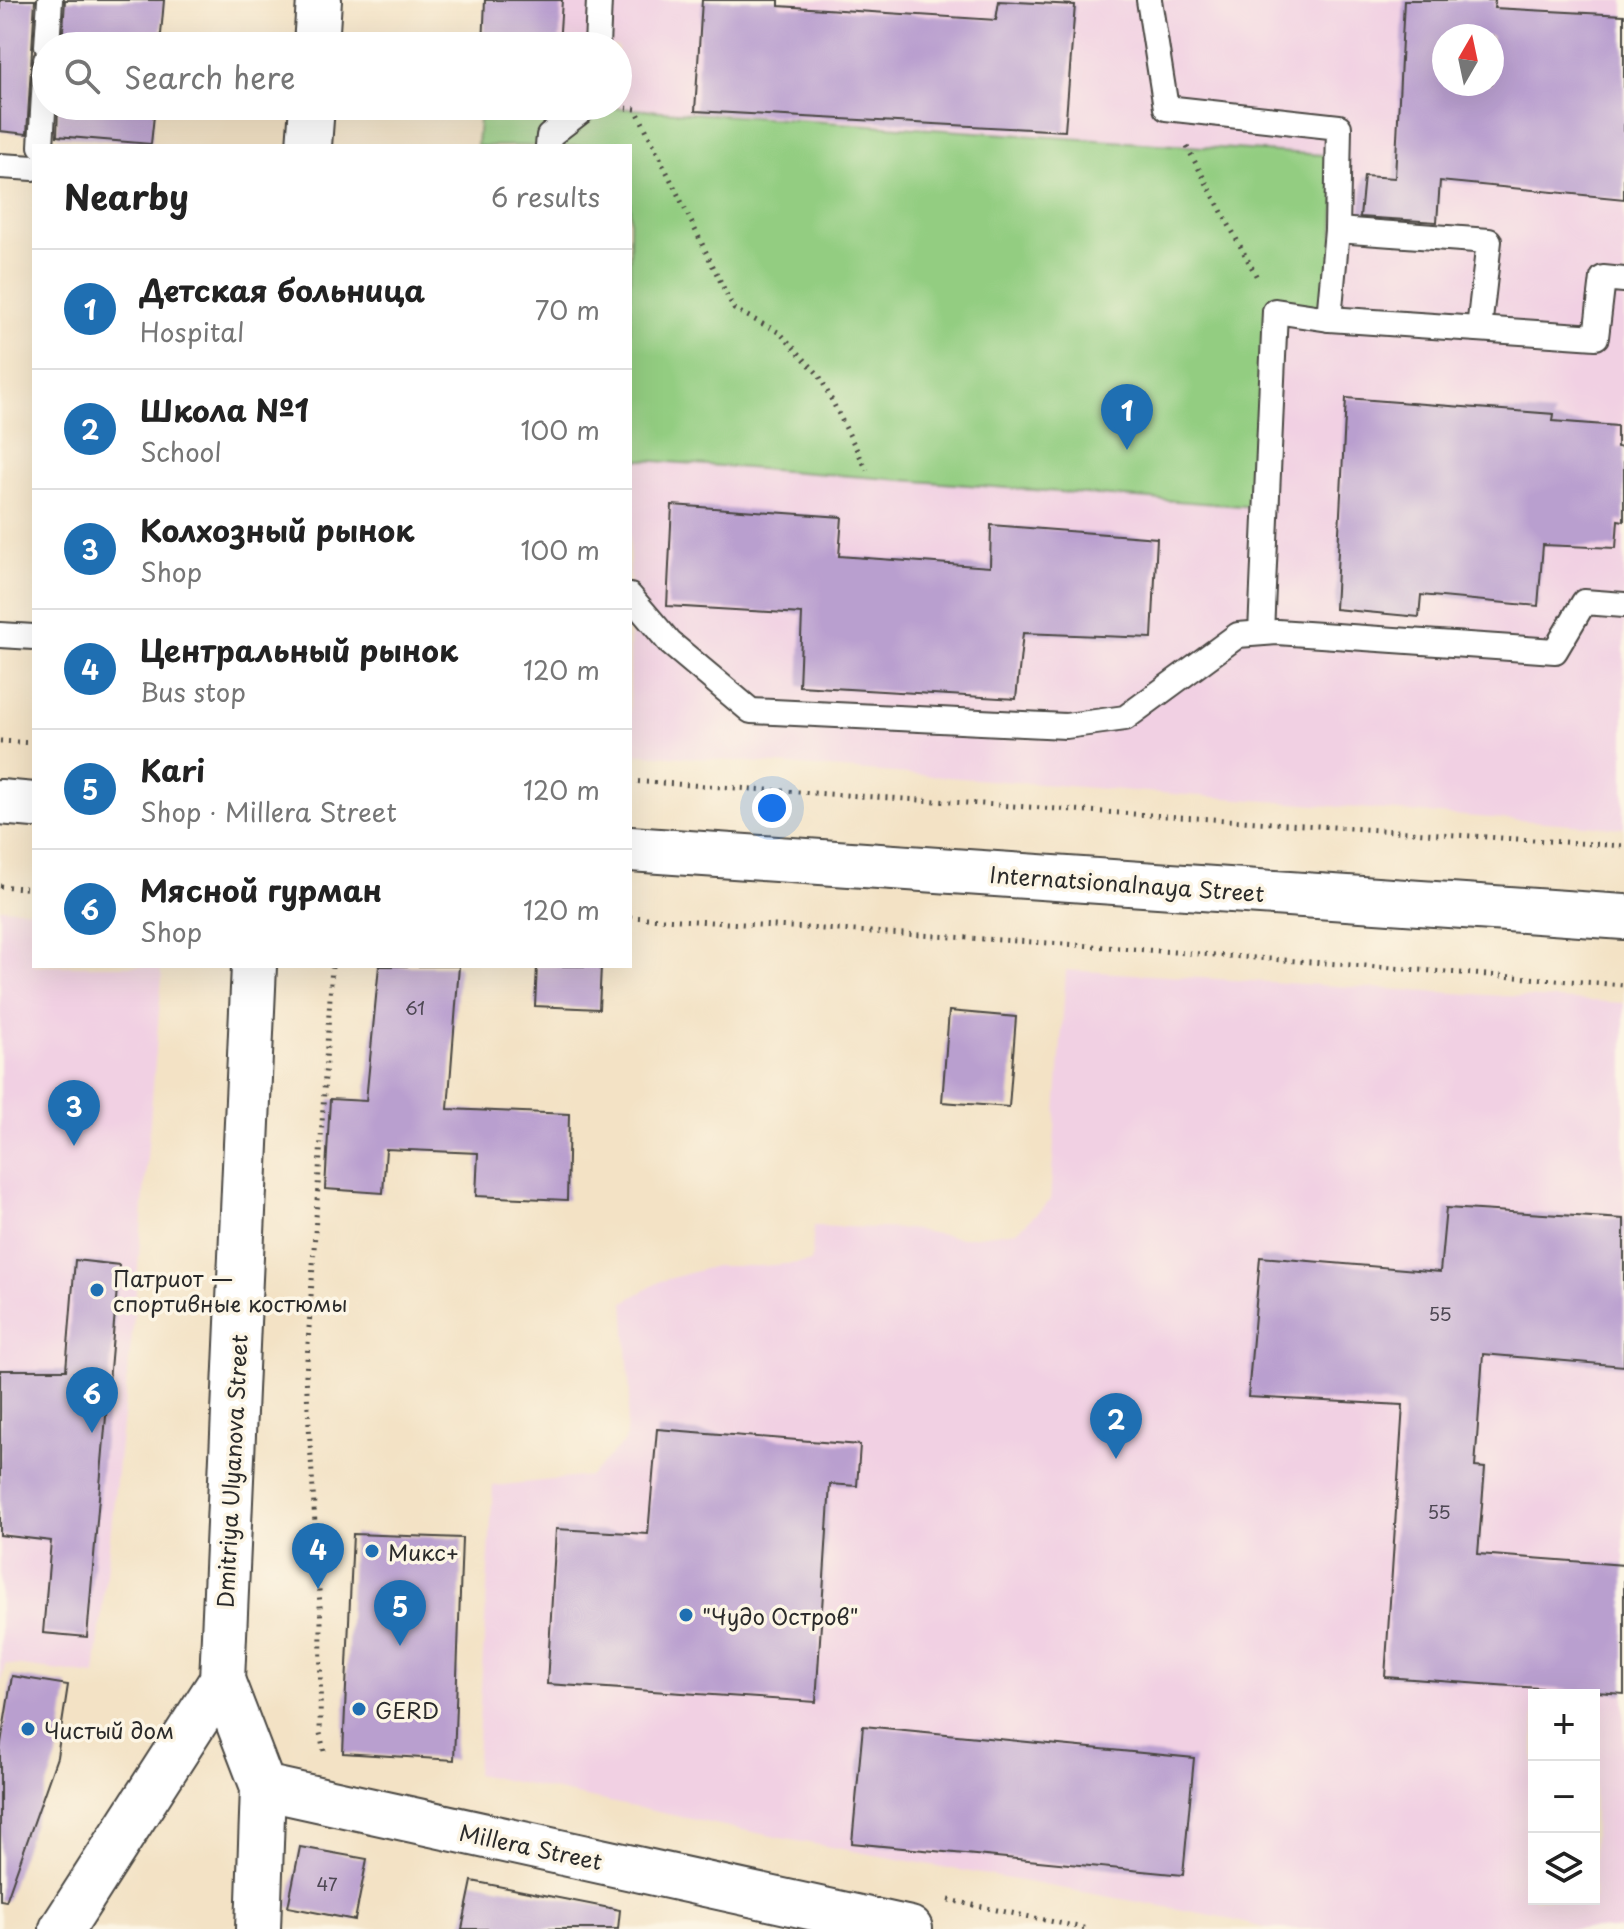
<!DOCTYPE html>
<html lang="en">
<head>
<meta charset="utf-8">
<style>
	:root { --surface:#fff; --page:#f2f2f2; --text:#222; --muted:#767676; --line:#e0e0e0; --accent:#1f6fb2 }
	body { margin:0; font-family:"Playpen Sans",sans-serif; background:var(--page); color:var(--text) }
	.controls { position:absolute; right:24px; bottom:24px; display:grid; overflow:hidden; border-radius:0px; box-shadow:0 8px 32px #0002 }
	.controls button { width:72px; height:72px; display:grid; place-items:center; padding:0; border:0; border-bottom:2px solid var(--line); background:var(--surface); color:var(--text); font:40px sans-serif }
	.compass { position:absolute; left:1432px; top:24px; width:72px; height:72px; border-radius:50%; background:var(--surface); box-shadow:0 8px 32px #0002; rotate:9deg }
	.you { position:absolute; left:772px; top:808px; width:28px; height:28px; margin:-20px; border:6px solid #fff; border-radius:50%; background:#1a73e8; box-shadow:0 0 0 12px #1a73e833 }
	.badge { display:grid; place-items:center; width:52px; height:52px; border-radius:50%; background:var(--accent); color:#fff; font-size:26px; font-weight:700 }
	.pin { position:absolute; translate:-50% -66px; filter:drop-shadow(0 2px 4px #0008) }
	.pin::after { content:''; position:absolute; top:42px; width:28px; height:24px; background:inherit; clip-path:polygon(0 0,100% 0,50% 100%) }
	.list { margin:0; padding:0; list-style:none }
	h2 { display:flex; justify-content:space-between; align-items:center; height:104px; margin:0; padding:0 32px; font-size:34px }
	h2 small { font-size:26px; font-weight:400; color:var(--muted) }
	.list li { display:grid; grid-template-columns:52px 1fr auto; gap:24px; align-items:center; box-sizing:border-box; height:120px; padding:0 32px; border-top:2px solid var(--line) }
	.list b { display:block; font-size:30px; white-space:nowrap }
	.list p { margin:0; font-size:26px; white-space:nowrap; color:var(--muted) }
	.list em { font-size:26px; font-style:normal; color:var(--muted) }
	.icon { flex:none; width:44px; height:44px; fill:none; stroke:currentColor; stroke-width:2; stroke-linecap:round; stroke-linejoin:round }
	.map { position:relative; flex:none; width:1624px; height:1929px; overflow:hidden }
	.search { position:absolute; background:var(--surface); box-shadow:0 8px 32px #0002; left:32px; top:32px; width:600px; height:88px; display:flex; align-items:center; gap:20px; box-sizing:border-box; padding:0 28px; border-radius:44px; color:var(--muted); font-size:30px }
	.panel { position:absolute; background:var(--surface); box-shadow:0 8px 32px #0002; left:32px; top:144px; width:600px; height:824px; border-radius:0px }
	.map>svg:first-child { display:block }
</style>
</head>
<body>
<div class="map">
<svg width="1624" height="1929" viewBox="0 0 1624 1929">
	<rect width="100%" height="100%" fill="#fcf5e5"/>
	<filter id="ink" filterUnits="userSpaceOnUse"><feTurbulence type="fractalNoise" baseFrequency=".0125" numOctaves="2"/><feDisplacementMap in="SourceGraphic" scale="16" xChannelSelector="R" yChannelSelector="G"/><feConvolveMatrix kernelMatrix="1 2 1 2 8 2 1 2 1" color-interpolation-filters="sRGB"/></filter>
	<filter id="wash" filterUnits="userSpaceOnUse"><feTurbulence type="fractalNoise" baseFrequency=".006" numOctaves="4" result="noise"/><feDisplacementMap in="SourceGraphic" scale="32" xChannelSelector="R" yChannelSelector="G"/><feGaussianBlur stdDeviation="1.8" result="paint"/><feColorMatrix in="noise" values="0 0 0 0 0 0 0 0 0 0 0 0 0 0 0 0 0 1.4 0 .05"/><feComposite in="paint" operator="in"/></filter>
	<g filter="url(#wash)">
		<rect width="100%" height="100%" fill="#f3e2c5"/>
		<!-- built -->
		<g fill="#f1d0e3" fill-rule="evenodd">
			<path d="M 485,0 L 1624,0 L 1624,828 L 630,753 L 630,146 L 477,146 L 480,106 L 618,106 L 618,46 L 483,46 ZM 1444,36 L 1492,36 L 1492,84 L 1444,84 Z"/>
			<path d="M 0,908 L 34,910 L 34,966 L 159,966 L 162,977 L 134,1315 L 95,1675 L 5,1664 L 0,1686 Z"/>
			<path d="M 1066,970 L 1624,1003 L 1624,1929 L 1268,1929 L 1217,1916 L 786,1839 L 476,1774 L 493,1486 L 590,1476 L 625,1441 L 630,1393 L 624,1302 L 661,1281 L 715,1266 L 759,1266 L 811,1262 L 814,1226 L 909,1229 L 962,1238 L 1017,1231 L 1050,1201 ZM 1534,1695 L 1594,1695 L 1594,1899 L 1534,1899 Z"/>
		</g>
		<!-- green -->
		<path fill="#93cd81" stroke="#5f7c56" stroke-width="2" d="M 480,106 L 585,106 L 1338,156 L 1329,319 L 1276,311 L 1267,508 L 630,459 L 630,146 L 477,146 Z"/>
		<g id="blocks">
			<!-- building -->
			<g fill="#b99fcf" fill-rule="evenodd">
				<path d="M 0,0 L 35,0 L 27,134 L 0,131 Z"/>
				<path d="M 65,0 L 164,0 L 160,46 L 62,46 Z"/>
				<path d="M 485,0 L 562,0 L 559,46 L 483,46 Z"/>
				<path d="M 702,0 L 779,0 L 779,6 L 996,20 L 999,1 L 1075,5 L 1065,131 L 695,111 Z"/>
				<path d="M 1404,0 L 1495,0 L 1494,8 L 1624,15 L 1624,199 L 1440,181 L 1437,222 L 1360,217 L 1364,176 L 1395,178 ZM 1444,36 L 1492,36 L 1492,84 L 1444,84 Z"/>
				<path d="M 58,106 L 155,106 L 151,144 L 57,136 Z"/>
				<path d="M 1346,398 L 1554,414 L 1553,421 L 1617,426 L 1617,447 L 1624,448 L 1624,521 L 1618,520 L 1616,548 L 1543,545 L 1538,606 L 1421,595 L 1419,617 L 1335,609 Z"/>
				<path d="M 672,505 L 842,517 L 839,556 L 990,567 L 991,525 L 1157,538 L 1152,638 L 1023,633 L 1016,699 L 799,686 L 802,614 L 667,606 Z"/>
				<path d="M 379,966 L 459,966 L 448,1109 L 569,1114 L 567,1200 L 476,1196 L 478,1153 L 386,1149 L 383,1193 L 325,1189 L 330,1099 L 366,1101 Z"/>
				<path d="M 537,966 L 601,966 L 599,1009 L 535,1006 Z"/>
				<path d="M 949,1011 L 1016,1017 L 1009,1107 L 942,1102 Z"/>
				<path d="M 1446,1208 L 1624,1219 L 1624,1366 L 1483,1354 L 1475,1467 L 1485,1468 L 1478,1554 L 1624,1565 L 1624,1694 L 1385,1677 L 1403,1405 L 1248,1397 L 1260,1257 L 1440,1272 Z"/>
				<path d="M 75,1260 L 119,1265 L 87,1637 L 43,1633 L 51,1541 L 0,1535 L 0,1370 L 66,1370 Z"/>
				<path d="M 657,1429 L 860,1445 L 857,1486 L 830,1484 L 816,1702 L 547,1684 L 556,1529 L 648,1534 Z"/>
				<path d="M 353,1534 L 462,1538 L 454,1760 L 343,1753 Z"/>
				<path d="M 12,1676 L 68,1685 L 57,1757 L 6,1901 L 0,1900 L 0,1749 Z"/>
				<path d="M 863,1726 L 1194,1758 L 1183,1875 L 852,1843 Z"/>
				<path d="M 300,1847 L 367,1859 L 355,1920 L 288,1907 Z"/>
				<path d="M 472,1881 L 620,1910 L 618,1929 L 462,1929 Z"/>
			</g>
		</g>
	</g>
	<g filter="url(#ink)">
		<use href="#blocks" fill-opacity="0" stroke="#494642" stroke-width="2"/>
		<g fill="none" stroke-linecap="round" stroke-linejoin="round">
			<!-- lane casing -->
			<g stroke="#494642" stroke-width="28">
				<g id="lane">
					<path d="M 1149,0 L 1166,108 L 1339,127 L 1337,230 L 1329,319"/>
					<path d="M 47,46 L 50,0"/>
					<path d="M 597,46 L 599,0"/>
					<path d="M 41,146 L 46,60"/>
					<path d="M 548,146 L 549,136 L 588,106"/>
					<path d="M 0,166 L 34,168"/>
					<path d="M 1337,230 L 1489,241 L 1479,329"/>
					<path d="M 630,596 L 670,643 L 751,711 L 1066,726 L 1125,718 L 1238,635 L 1277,632 L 1555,651 L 1584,602 L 1624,605"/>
					<path d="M 1261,633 L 1275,311 L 1329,319 L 1596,337 L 1603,278 L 1624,280"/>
					<path d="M 0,635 L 34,637"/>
				</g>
			</g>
			<!-- street casing -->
			<g stroke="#494642" stroke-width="48">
				<g id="street">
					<path d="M 222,1680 L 263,1787 L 910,1929"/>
					<path d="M 258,1929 L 263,1787"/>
				</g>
			</g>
			<!-- secondary casing -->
			<g stroke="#494642" stroke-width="48">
				<g id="secondary">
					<path d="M 316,46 L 319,0"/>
					<path d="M 309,146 L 312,106"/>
					<path d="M 0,802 L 34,805"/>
					<path d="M 630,849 L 1624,917"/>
					<path d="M 62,1929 L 222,1680 L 254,966"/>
				</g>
			</g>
			<!-- path -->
			<g stroke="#494642" stroke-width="5" stroke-dasharray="2 6" stroke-linecap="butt">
				<path d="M 626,108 L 636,109 L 734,309 L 780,333 L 819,375 L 867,470"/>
				<path d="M 1187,147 L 1258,279"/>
				<path d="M 0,741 L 34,743"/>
				<path d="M 630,781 L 1624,846"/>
				<path d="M 0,886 L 34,889"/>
				<path d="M 630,917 L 1065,944 L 1624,985"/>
				<path d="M 324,1751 L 320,1733 L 321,1623 L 306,1375 L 332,966"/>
				<path d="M 949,1900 L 1088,1929"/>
			</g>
			<!-- lane -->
			<use href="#lane" stroke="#fff" stroke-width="24"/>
			<!-- street -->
			<use href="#street" stroke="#fff" stroke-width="44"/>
			<!-- secondary -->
			<use href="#secondary" stroke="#fff" stroke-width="44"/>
		</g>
	</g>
	<!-- markers -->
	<g fill="#1f6fb2" stroke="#fcf5e5" stroke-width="3">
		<circle cx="97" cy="1290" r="8"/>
		<circle cx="372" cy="1551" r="8"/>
		<circle cx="686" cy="1615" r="8"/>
		<circle cx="359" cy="1709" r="8"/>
		<circle cx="28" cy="1729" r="8"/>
	</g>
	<g text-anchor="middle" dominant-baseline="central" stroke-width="7" stroke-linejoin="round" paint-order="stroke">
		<!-- number labels -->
		<g font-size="18" fill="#4e4854">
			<text x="415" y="1007">61</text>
			<text x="1440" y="1313">55</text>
			<text x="1439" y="1511">55</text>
			<text x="327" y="1883">47</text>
		</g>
		<!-- street labels -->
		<g font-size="22" fill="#2b2b2b" stroke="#fcf5e5">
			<text transform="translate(1127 883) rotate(4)">Internatsionalnaya Street</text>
			<text transform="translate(231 1471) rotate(-87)">Dmitriya Ulyanova Street</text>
			<text transform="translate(531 1846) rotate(12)">Millera Street</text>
		</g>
		<!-- poi labels -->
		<g font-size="22" fill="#2b2b2b" stroke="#fcf5e5" text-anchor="start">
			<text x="113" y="1277">Патриот —<tspan x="113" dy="25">спортивные костюмы</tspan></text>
			<text x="388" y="1551">Микс+</text>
			<text x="702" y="1615">"Чудо Остров"</text>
			<text x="375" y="1709">GERD</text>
			<text x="44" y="1729">Чистый дом</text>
		</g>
	</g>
</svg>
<div class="controls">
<button>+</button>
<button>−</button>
<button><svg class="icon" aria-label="layers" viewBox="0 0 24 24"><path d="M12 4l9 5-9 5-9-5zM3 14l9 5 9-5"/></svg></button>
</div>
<svg class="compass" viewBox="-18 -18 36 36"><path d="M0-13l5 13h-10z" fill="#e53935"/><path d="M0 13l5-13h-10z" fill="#767676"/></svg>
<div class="you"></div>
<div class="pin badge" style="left:1127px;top:450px">1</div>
<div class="pin badge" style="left:1116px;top:1459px">2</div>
<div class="pin badge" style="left:74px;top:1146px">3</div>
<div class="pin badge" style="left:318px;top:1589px">4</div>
<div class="pin badge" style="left:400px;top:1646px">5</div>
<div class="pin badge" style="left:92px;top:1433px">6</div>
<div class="search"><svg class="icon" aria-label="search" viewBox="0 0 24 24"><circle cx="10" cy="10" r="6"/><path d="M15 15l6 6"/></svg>Search here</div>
<section class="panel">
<h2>Nearby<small>6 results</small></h2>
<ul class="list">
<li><span class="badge">1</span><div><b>Детская больница</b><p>Hospital</p></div><em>70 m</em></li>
<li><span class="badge">2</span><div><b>Школа №1</b><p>School</p></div><em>100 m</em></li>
<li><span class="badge">3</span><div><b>Колхозный рынок</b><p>Shop</p></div><em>100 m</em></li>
<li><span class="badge">4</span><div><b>Центральный рынок</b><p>Bus stop</p></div><em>120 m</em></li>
<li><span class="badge">5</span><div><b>Kari</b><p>Shop · Millera Street</p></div><em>120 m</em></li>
<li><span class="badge">6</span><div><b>Мясной гурман</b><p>Shop</p></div><em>120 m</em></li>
</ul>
</section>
</div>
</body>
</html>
